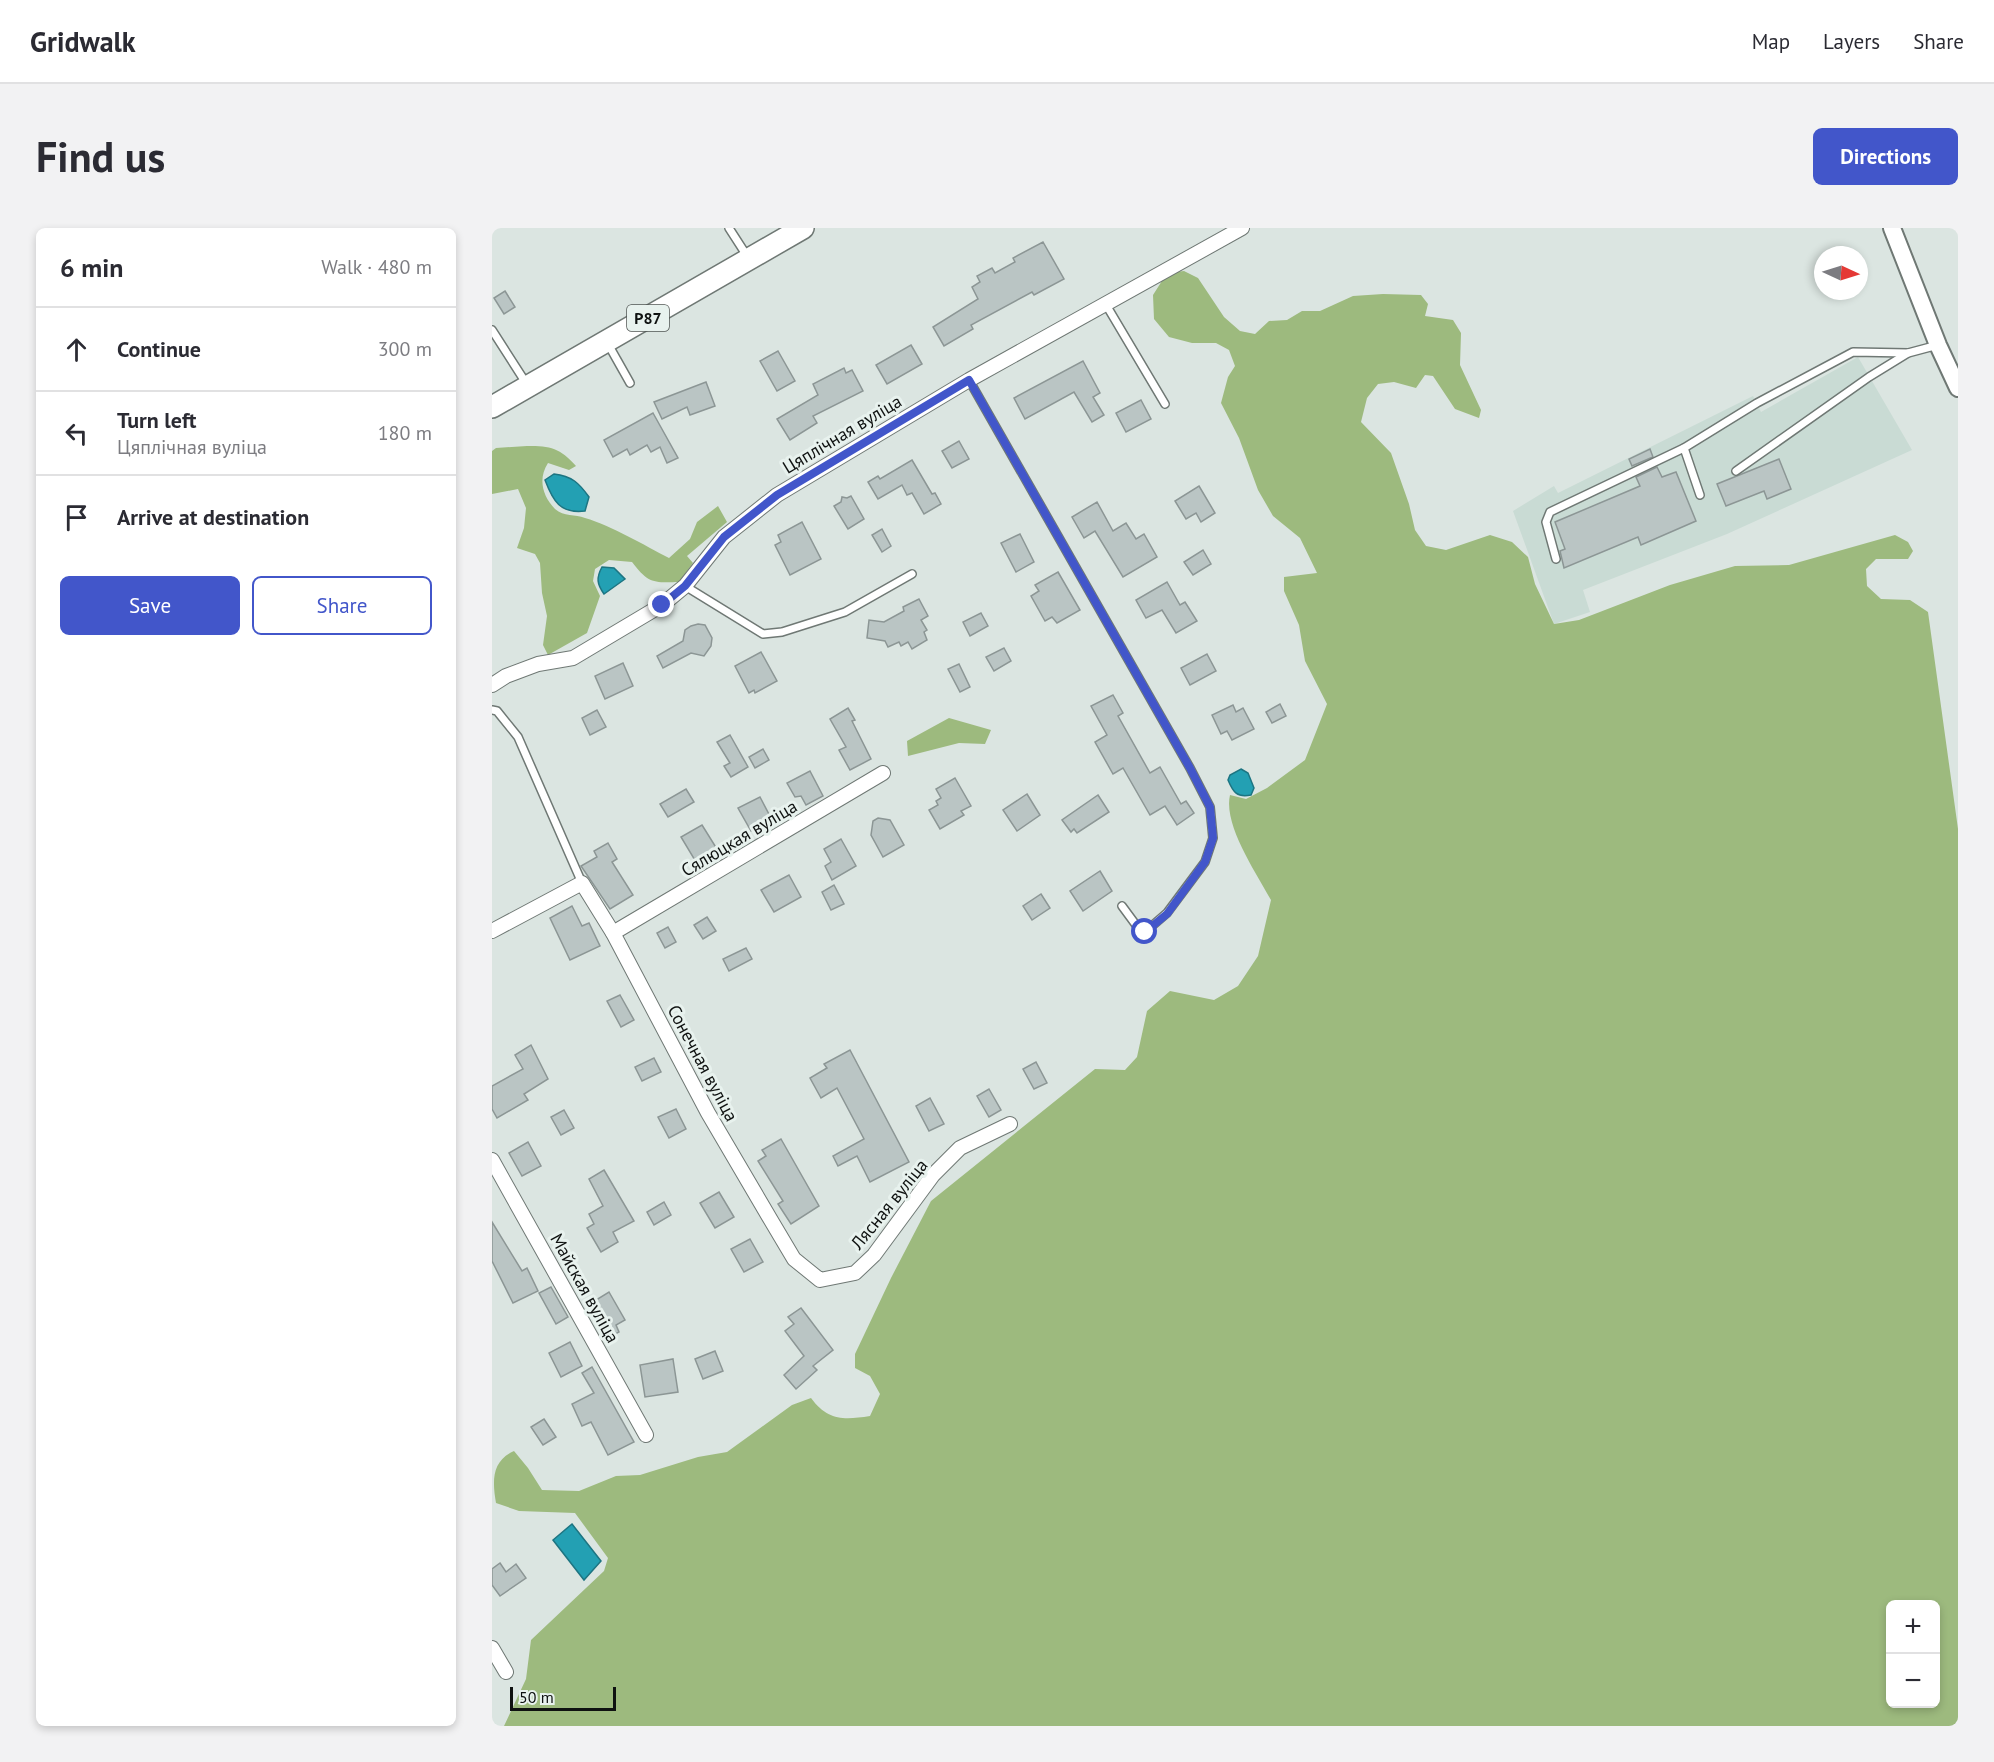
<!DOCTYPE html>
<html lang="en">
<head>
<meta charset="utf-8">
<style>
	:root { --surface:#fff; --page:#f2f2f3; --text:#2b2b33; --muted:#7c7c81; --line:#e1e1e2; --accent:#4256ca }
	body { margin:0; font-family:"PT Sans",sans-serif; background:var(--page); color:var(--text) }
	.controls { position:absolute; right:18px; bottom:18px; display:grid; overflow:hidden; border-radius:9px; box-shadow:0 3px 9px #0003 }
	.controls button { width:54px; height:54px; display:grid; place-items:center; padding:0; border:0; border-bottom:2px solid var(--line); background:var(--surface); color:var(--text); font:30px sans-serif }
	.compass { position:absolute; left:1322px; top:18px; width:54px; height:54px; border-radius:50%; background:var(--surface); box-shadow:0 3px 9px #0003; rotate:94deg }
	.scale { position:absolute; left:18px; bottom:15px; width:106px; box-sizing:border-box; padding-left:6px; border:3px solid #0f1211; border-top:0; font-size:16px; line-height:21px; white-space:nowrap; color:#0f1211; -webkit-text-stroke:4px #e8f2ee; paint-order:stroke }
	.stop { position:absolute; width:18px; height:18px; margin:-14px; border:4px solid #4256ca; border-radius:50%; background:#fff }
	.stop.end { background:#4256ca; border-color:#fff; box-shadow:0 2px 6px #0008 }
	.list { margin:0; padding:0; list-style:none }
	h2 { display:flex; justify-content:space-between; align-items:center; height:78px; margin:0; padding:0 24px; font-size:26px }
	h2 small { font-size:20px; font-weight:400; color:var(--muted) }
	.list li { display:grid; grid-template-columns:39px 1fr auto; gap:18px; align-items:center; box-sizing:border-box; height:84px; padding:0 24px; border-top:2px solid var(--line) }
	.list b { display:block; font-size:22px; white-space:nowrap }
	.list p { margin:0; font-size:20px; white-space:nowrap; color:var(--muted) }
	.list em { font-size:20px; font-style:normal; color:var(--muted) }
	.actions { display:flex; gap:12px; padding:18px 24px }
	.actions a { flex:1; padding:14px 0; border:2px solid var(--accent); border-radius:9px; text-align:center; font-size:21px; color:var(--accent) }
	.actions .main { background:var(--accent); color:#fff }
	.icon { flex:none; width:33px; height:33px; fill:none; stroke:currentColor; stroke-width:2; stroke-linecap:round; stroke-linejoin:round }
	.map { position:relative; flex:none; width:1466px; height:1498px; overflow:hidden; border-radius:9px }
	header { display:flex; align-items:center; gap:36px; box-sizing:border-box; height:84px; padding:0 30px; background:var(--surface); border-bottom:2px solid var(--line) }
	header strong { font-size:28px }
	nav { display:flex; gap:33px; margin-inline-start:auto; font-size:21px }
	.intro { display:flex; align-items:center; justify-content:space-between; box-sizing:border-box; height:144px; padding:0 36px }
	h1 { margin:0; font-size:42px }
	.button { padding:15px 27px; border-radius:9px; background:var(--accent); color:#fff; font-size:21px; font-weight:700 }
	main { display:flex; gap:36px; padding:0 36px }
	aside { flex:1; background:var(--surface); border-radius:9px; box-shadow:0 3px 9px #0003 }
	.map>svg:first-child { display:block }
</style>
</head>
<body>
<header>
<strong>Gridwalk</strong>
<nav><a>Map</a><a>Layers</a><a>Share</a></nav>
</header>
<div class="intro"><h1>Find us</h1><a class="button">Directions</a></div>
<main>
<aside>
<h2>6 min<small>Walk · 480 m</small></h2>
<ul class="list">
<li><svg class="icon" aria-label="ahead" viewBox="0 0 24 24"><path d="M12 20V5M6 11l6-6 6 6"/></svg><div><b>Continue</b></div><em>300 m</em></li>
<li><svg class="icon" aria-label="left" viewBox="0 0 24 24"><path d="M17 20v-9H6M10 6l-5 5 5 5"/></svg><div><b>Turn left</b><p>Цяплічная вуліца</p></div><em>180 m</em></li>
<li><svg class="icon" aria-label="arrive" viewBox="0 0 24 24"><path d="M6 21V4h12l-3 4 3 4H6"/></svg><div><b>Arrive at destination</b></div></li>
</ul>
<div class="actions"><a class="main">Save</a><a>Share</a></div>
</aside>
<div class="map">
<svg width="1466" height="1498" viewBox="0 0 1466 1498">
	<rect width="100%" height="100%" fill="#dbe5e1"/>
	<!-- built -->
	<path fill="#c9dbd4" d="M 1366,129 L 1420,222 L 1235,306 L 1091,362 L 1098,384 L 1062,396 L 1021,283 L 1062,258 L 1066,265 L 1261,168 L 1269,184 Z"/>
	<!-- green -->
	<g fill="#9dba7e" fill-rule="evenodd">
		<path d="M 692,43 L 706,50 L 732,89 L 748,103 L 763,106 L 777,93 L 795,92 L 810,83 L 828,83 L 861,68 L 891,66 L 929,67 L 936,76 L 933,88 L 961,92 L 969,105 L 968,137 L 989,182 L 987,190 L 963,181 L 941,148 L 933,147 L 924,160 L 902,154 L 886,156 L 875,170 L 869,194 L 899,225 L 917,276 L 923,302 L 934,318 L 954,322 L 998,307 L 1020,314 L 1036,329 L 1043,356 L 1062,396 L 1087,392 L 1178,357 L 1243,338 L 1297,337 L 1403,307 L 1416,314 L 1421,323 L 1416,331 L 1384,331 L 1374,341 L 1375,358 L 1389,371 L 1418,372 L 1436,384 L 1466,601 L 1466,1498 L 12,1498 L 34,1451 L 39,1412 L 112,1343 L 116,1330 L 83,1285 L 27,1283 L 4,1275 C 0,1252 0,1233 22,1223 L 36,1240 L 50,1262 L 87,1263 L 124,1248 L 148,1247 L 206,1229 L 235,1224 L 300,1177 L 319,1170 C 336,1193 352,1192 378,1188 L 388,1166 L 378,1148 L 363,1140 L 363,1126 L 399,1050 L 439,973 L 603,841 L 633,842 L 645,829 L 655,783 L 678,763 L 722,772 L 746,758 L 766,728 L 779,672 C 765,646 731,597 738,567 L 754,571 L 775,560 L 813,532 L 835,476 L 813,433 L 807,397 L 792,363 L 792,349 L 825,345 L 808,310 L 781,288 L 766,262 L 747,210 L 729,175 L 736,149 L 743,138 L 737,122 L 724,115 L 700,115 L 677,109 L 662,91 L 661,67 L 675,45 ZM 1398,1376 L 1444,1376 L 1444,1476 L 1398,1476 Z"/>
		<path d="M 35,218 C 59,218 68,220 84,238 L 77,242 L 56,235 C 46,250 50,268 63,281 C 72,289 83,286 93,290 C 120,298 152,317 177,330 L 198,311 L 205,294 L 226,278 L 235,294 L 195,328 L 201,335 L 187,354 C 161,355 156,355 140,334 L 117,332 L 103,341 L 101,353 L 108,368 L 95,405 L 56,427 L 51,417 L 55,388 L 50,365 L 48,335 L 43,326 L 25,320 L 32,300 L 34,280 L 26,261 L 0,266 L 0,223 L 4,220 Z"/>
		<path d="M 457,490 L 499,502 L 493,516 L 467,515 L 416,528 L 415,513 Z"/>
	</g>
	<!-- water -->
	<g fill="#23a0b3" stroke="#1d7582" stroke-width="1.5">
		<path d="M 62,246 C 80,248 87,255 97,269 L 93,283 C 68,286 61,273 53,252 Z"/>
		<path d="M 110,339 L 122,340 L 133,351 L 112,366 C 105,356 104,350 110,339 Z"/>
		<path d="M 749,541 L 756,545 L 762,560 L 759,567 C 745,570 741,564 736,552 L 738,547 Z"/>
		<path d="M 80,1296 L 109,1333 L 92,1352 L 61,1312 Z"/>
	</g>
	<!-- building -->
	<g fill="#bac5c4" stroke="#8c9695" stroke-width="1.5">
		<path d="M 551,14 L 572,51 L 542,67 L 540,64 L 479,97 L 481,101 L 452,118 L 441,99 L 486,71 L 480,59 L 488,54 L 485,48 L 500,40 L 503,45 L 523,34 L 521,30 Z"/>
		<path d="M 13,63 L 23,79 L 12,86 L 2,70 Z"/>
		<path d="M 419,117 L 430,136 L 395,156 L 384,137 Z"/>
		<path d="M 286,123 L 303,153 L 285,163 L 268,133 Z"/>
		<path d="M 591,133 L 608,165 L 601,169 L 612,187 L 600,194 L 582,164 L 533,191 L 522,170 Z"/>
		<path d="M 352,140 L 354,145 L 360,142 L 371,163 L 321,188 L 325,195 L 298,212 L 285,191 L 326,167 L 321,156 Z"/>
		<path d="M 214,154 L 223,178 L 198,187 L 195,179 L 170,191 L 162,174 Z"/>
		<path d="M 649,172 L 659,191 L 634,204 L 624,185 Z"/>
		<path d="M 161,185 L 186,230 L 175,235 L 168,219 L 159,224 L 155,217 L 138,227 L 135,221 L 121,229 L 112,212 Z"/>
		<path d="M 467,213 L 477,231 L 460,240 L 450,223 Z"/>
		<path d="M 1158,221 L 1161,229 L 1140,238 L 1137,231 Z"/>
		<path d="M 1287,231 L 1299,261 L 1275,271 L 1272,263 L 1234,278 L 1225,256 Z"/>
		<path d="M 420,232 L 440,266 L 443,265 L 449,276 L 432,286 L 420,265 L 415,267 L 410,257 L 386,271 L 376,254 L 386,248 L 388,251 Z"/>
		<path d="M 1165,239 L 1170,249 L 1184,244 L 1204,293 L 1149,317 L 1146,309 L 1072,340 L 1068,323 L 1073,321 L 1063,294 L 1148,258 L 1144,249 Z"/>
		<path d="M 707,258 L 723,285 L 709,294 L 704,285 L 694,291 L 683,273 Z"/>
		<path d="M 359,268 L 372,291 L 356,301 L 342,278 L 349,274 L 350,269 L 355,270 Z"/>
		<path d="M 605,274 L 621,303 L 634,295 L 644,311 L 652,306 L 665,329 L 631,349 L 603,303 L 592,310 L 580,289 Z"/>
		<path d="M 310,294 L 329,331 L 298,347 L 283,317 L 289,314 L 286,307 Z"/>
		<path d="M 390,301 L 399,318 L 390,324 L 380,307 Z"/>
		<path d="M 528,306 L 542,334 L 524,344 L 509,315 Z"/>
		<path d="M 711,322 L 719,336 L 701,347 L 692,334 Z"/>
		<path d="M 566,344 L 588,382 L 565,395 L 560,389 L 553,393 L 539,368 L 547,363 L 543,357 Z"/>
		<path d="M 675,354 L 688,377 L 693,374 L 705,393 L 684,405 L 670,382 L 654,390 L 644,372 Z"/>
		<path d="M 427,371 L 436,388 L 429,392 L 435,402 L 432,404 L 435,412 L 420,421 L 416,414 L 409,418 L 407,414 L 396,419 L 393,413 L 375,410 L 377,392 L 392,394 L 412,383 L 411,379 Z"/>
		<path d="M 489,385 L 496,398 L 478,408 L 471,394 Z"/>
		<path d="M 206,396 L 213,397 L 220,410 L 219,418 L 212,428 L 199,425 L 171,440 L 165,428 L 191,413 L 193,402 L 199,398 Z"/>
		<path d="M 512,420 L 519,433 L 502,443 L 494,429 Z"/>
		<path d="M 269,424 L 285,453 L 263,465 L 262,462 L 257,465 L 243,438 Z"/>
		<path d="M 715,426 L 724,443 L 698,457 L 689,440 Z"/>
		<path d="M 131,435 L 141,458 L 113,471 L 103,448 Z"/>
		<path d="M 467,436 L 478,459 L 468,464 L 456,441 Z"/>
		<path d="M 621,467 L 631,485 L 626,488 L 658,545 L 668,539 L 689,576 L 694,573 L 702,585 L 685,597 L 673,578 L 658,587 L 631,540 L 621,546 L 603,514 L 615,507 L 599,478 Z"/>
		<path d="M 788,476 L 794,488 L 780,495 L 774,484 Z"/>
		<path d="M 741,477 L 744,484 L 751,480 L 762,501 L 740,512 L 735,503 L 729,506 L 720,487 Z"/>
		<path d="M 356,480 L 363,492 L 360,493 L 379,531 L 358,542 L 347,522 L 354,519 L 338,491 Z"/>
		<path d="M 105,482 L 114,499 L 98,507 L 90,490 Z"/>
		<path d="M 238,507 L 256,539 L 239,549 L 232,538 L 238,535 L 225,514 Z"/>
		<path d="M 271,521 L 277,532 L 263,540 L 257,529 Z"/>
		<path d="M 318,543 L 331,568 L 314,577 L 309,568 L 303,569 L 295,555 Z"/>
		<path d="M 463,550 L 479,578 L 469,583 L 472,587 L 448,601 L 437,582 L 446,577 L 444,573 L 449,570 L 444,561 Z"/>
		<path d="M 194,561 L 202,574 L 176,589 L 168,576 Z"/>
		<path d="M 535,566 L 548,587 L 525,603 L 511,582 Z"/>
		<path d="M 606,567 L 617,584 L 585,605 L 582,601 L 579,604 L 570,592 Z"/>
		<path d="M 268,569 L 280,592 L 259,603 L 246,580 Z"/>
		<path d="M 386,590 L 398,592 L 412,617 L 391,629 L 379,607 L 381,593 Z"/>
		<path d="M 210,597 L 225,621 L 204,634 L 189,609 Z"/>
		<path d="M 349,611 L 364,638 L 340,652 L 333,638 L 339,634 L 332,621 Z"/>
		<path d="M 116,615 L 125,631 L 120,634 L 141,667 L 118,681 L 89,638 L 105,629 L 102,623 Z"/>
		<path d="M 608,643 L 620,663 L 591,683 L 578,663 Z"/>
		<path d="M 297,647 L 309,669 L 282,684 L 269,662 Z"/>
		<path d="M 342,657 L 352,676 L 339,682 L 330,664 Z"/>
		<path d="M 549,666 L 558,680 L 540,692 L 531,678 Z"/>
		<path d="M 80,678 L 90,698 L 97,695 L 108,718 L 78,732 L 58,690 Z"/>
		<path d="M 215,689 L 224,703 L 211,711 L 202,697 Z"/>
		<path d="M 176,699 L 184,714 L 173,720 L 165,705 Z"/>
		<path d="M 254,720 L 260,731 L 237,743 L 231,731 Z"/>
		<path d="M 128,767 L 142,792 L 129,799 L 115,773 Z"/>
		<path d="M 39,817 L 56,851 L 32,866 L 36,872 L 5,890 L 0,881 L 0,858 L 31,841 L 23,827 Z"/>
		<path d="M 358,822 L 417,934 L 378,954 L 365,928 L 346,938 L 341,928 L 372,911 L 345,860 L 329,870 L 318,850 L 335,840 L 332,836 Z"/>
		<path d="M 162,830 L 169,844 L 150,853 L 143,839 Z"/>
		<path d="M 544,834 L 555,855 L 542,861 L 531,841 Z"/>
		<path d="M 497,861 L 509,882 L 497,889 L 485,868 Z"/>
		<path d="M 438,870 L 452,896 L 437,903 L 424,878 Z"/>
		<path d="M 184,881 L 194,901 L 177,910 L 166,889 Z"/>
		<path d="M 72,882 L 82,900 L 69,907 L 59,889 Z"/>
		<path d="M 289,911 L 327,978 L 299,996 L 286,976 L 291,973 L 266,933 L 274,928 L 270,922 Z"/>
		<path d="M 36,914 L 49,938 L 30,948 L 17,925 Z"/>
		<path d="M 112,942 L 142,993 L 121,1004 L 126,1014 L 109,1024 L 95,1000 L 102,996 L 97,986 L 111,978 L 97,951 Z"/>
		<path d="M 227,964 L 242,989 L 223,1000 L 208,975 Z"/>
		<path d="M 172,974 L 179,987 L 162,997 L 155,984 Z"/>
		<path d="M 0,994 L 30,1043 L 35,1040 L 46,1063 L 21,1075 L 0,1033 Z"/>
		<path d="M 258,1011 L 271,1034 L 252,1044 L 239,1021 Z"/>
		<path d="M 59,1059 L 76,1089 L 64,1096 L 47,1065 Z"/>
		<path d="M 117,1064 L 133,1092 L 124,1097 L 127,1104 L 116,1110 L 100,1082 L 107,1078 L 104,1072 Z"/>
		<path d="M 309,1080 L 341,1122 L 321,1138 L 325,1142 L 304,1161 L 292,1147 L 312,1128 L 293,1103 L 302,1096 L 296,1089 Z"/>
		<path d="M 78,1114 L 90,1138 L 69,1149 L 57,1125 Z"/>
		<path d="M 223,1123 L 231,1143 L 211,1151 L 203,1131 Z"/>
		<path d="M 181,1131 L 186,1164 L 153,1169 L 148,1137 Z"/>
		<path d="M 100,1139 L 142,1214 L 116,1227 L 99,1194 L 90,1198 L 80,1176 L 102,1165 L 90,1145 Z"/>
		<path d="M 52,1191 L 64,1209 L 51,1217 L 39,1199 Z"/>
		<path d="M 8,1335 L 14,1344 L 24,1336 L 34,1350 L 8,1368 L 0,1357 L 0,1341 Z"/>
	</g>
	<g fill="none" stroke-linecap="round" stroke-linejoin="round">
		<!-- service casing -->
		<g stroke="#6f7874" stroke-width="10">
			<g id="service">
				<path d="M 237,0 L 255,28"/>
				<path d="M 613,75 L 673,176"/>
				<path d="M 0,102 L 34,155"/>
				<path d="M 116,116 L 138,155"/>
				<path d="M 477,152 L 698,540 L 718,579 L 721,610 L 713,634 L 675,685 L 653,704 L 644,697 L 630,678"/>
				<path d="M 1192,220 L 1208,267"/>
				<path d="M 1244,243 L 1377,149 L 1416,125 L 1446,117"/>
				<path d="M 1064,331 L 1054,294 L 1058,284 L 1192,220 L 1265,175 L 1361,124 L 1416,125"/>
				<path d="M 193,358 L 271,406 L 290,404 L 353,384 L 420,346"/>
				<path d="M 0,482 L 5,483 L 26,509 L 90,655"/>
			</g>
		</g>
		<!-- minor casing -->
		<g stroke="#6f7874" stroke-width="16">
			<g id="minor">
				<path d="M 0,457 L 14,448 L 46,436 L 81,430 L 170,377 L 193,358 L 232,309 L 285,267 L 477,152 L 750,0"/>
				<path d="M 0,703 L 90,655 L 121,705 L 216,885 L 280,994 L 302,1031 L 328,1052 L 363,1045 L 382,1027 L 441,947 L 468,920 L 518,896"/>
				<path d="M 121,705 L 391,545"/>
				<path d="M 0,932 L 154,1207"/>
				<path d="M 0,1420 L 14,1444"/>
			</g>
		</g>
		<!-- tertiary casing -->
		<g stroke="#6f7874" stroke-width="20">
			<path id="tertiary" d="M 1400,0 L 1446,117 L 1466,160"/>
		</g>
		<!-- primary casing -->
		<g stroke="#6f7874" stroke-width="24">
			<path id="primary" d="M 0,179 L 311,0"/>
		</g>
		<!-- service -->
		<use href="#service" stroke="#fff" stroke-width="7"/>
		<!-- minor -->
		<use href="#minor" stroke="#fff" stroke-width="14"/>
		<!-- tertiary -->
		<use href="#tertiary" stroke="#fff" stroke-width="16"/>
		<!-- primary -->
		<use href="#primary" stroke="#fff" stroke-width="21"/>
	</g>
	<g fill="none" stroke-linecap="round" stroke-linejoin="round">
		<!-- route -->
		<path stroke="#4256ca" stroke-width="8" d="M 170,377 L 193,358 L 232,309 L 285,267 L 477,152 L 698,540 L 718,579 L 721,610 L 713,634 L 675,686 L 653,704"/>
	</g>
	<g text-anchor="middle" dominant-baseline="central" stroke-width="6" stroke-linejoin="round" paint-order="stroke">
		<!-- shield labels -->
		<rect fill="#e8f2ee" stroke="#505553" stroke-width="1.5" x="135" y="77" width="42" height="26" rx="4.5"/>
		<g font-size="16" font-weight="bold" fill="#0f1211">
			<text x="156" y="90">Р87</text>
		</g>
		<!-- street labels -->
		<g font-size="18" fill="#0f1211" stroke="#e8f2ee">
			<text transform="translate(350 206) rotate(-31)">Цяплічная вуліца</text>
			<text transform="translate(247 610) rotate(-31)">Сялюцкая вуліца</text>
			<text transform="translate(211 835) rotate(62)">Сонечная вуліца</text>
			<text transform="translate(397 976) rotate(-51)">Лясная вуліца</text>
			<text transform="translate(93 1060) rotate(61)">Майская вуліца</text>
		</g>
	</g>
</svg>
<div class="controls">
<button>+</button>
<button>−</button>
</div>
<svg class="compass" viewBox="-18 -18 36 36"><path d="M0-13l5 13h-10z" fill="#e53935"/><path d="M0 13l5-13h-10z" fill="#7c7c81"/></svg>
<div class="scale">50 m</div>
<div class="stop" style="left:653px;top:704px"></div>
<div class="stop end" style="left:170px;top:377px"></div>
</div>
</main>
</body>
</html>
